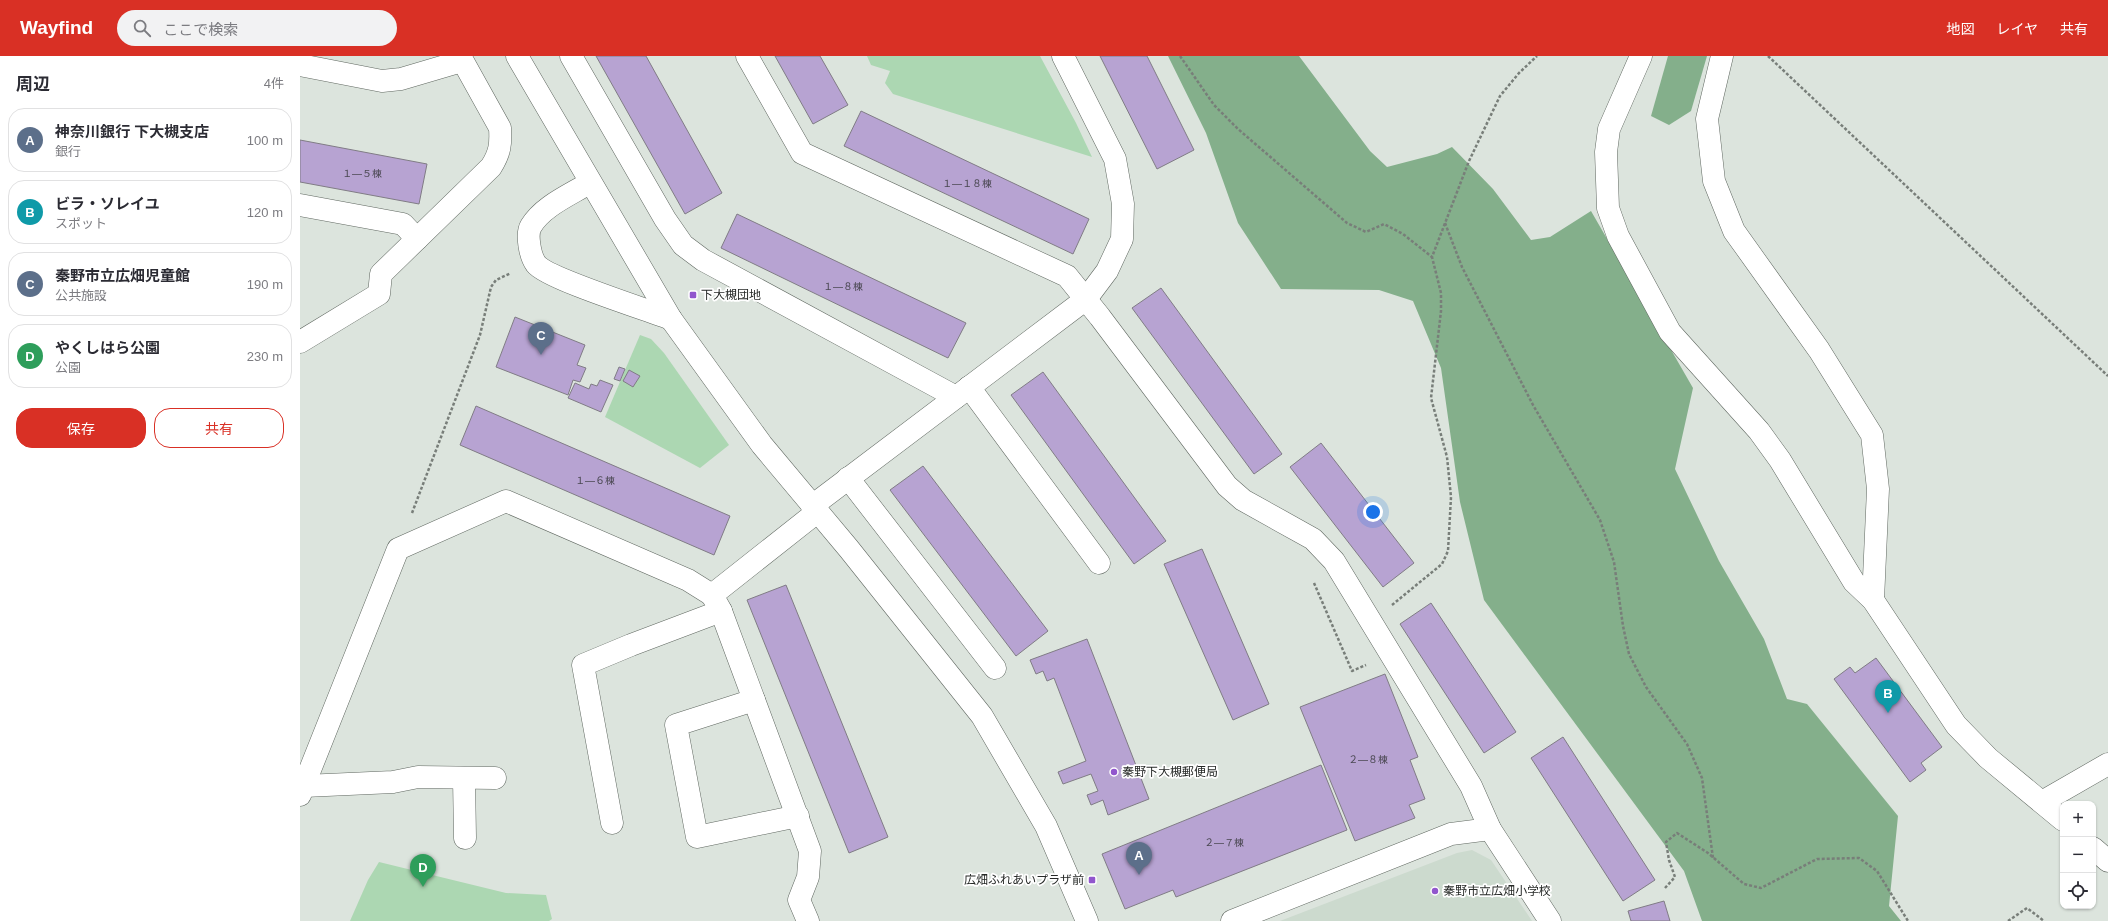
<!DOCTYPE html>
<html lang="ja">
<head>
<meta charset="utf-8">
<style>
	:root { --surface:#fff; --page:#f2f2f3; --text:#2b2b33; --muted:#7c7c81; --line:#e1e1e2; --accent:#d93025 }
	body { margin:0; font-family:Arial,"Noto Sans JP",sans-serif; background:var(--page); color:var(--text) }
	.controls { position:absolute; right:12px; bottom:12px; display:grid; overflow:hidden; border-radius:8px; box-shadow:0 1px 3px #0004 }
	.controls button { width:36px; height:36px; display:grid; place-items:center; padding:0; border:0; border-bottom:1px solid var(--line); background:var(--surface); color:var(--text); font:20px sans-serif }
	.you { position:absolute; left:1073px; top:456px; width:14px; height:14px; margin:-10px; border:3px solid #fff; border-radius:50%; background:#1a73e8; box-shadow:0 0 0 6px #1a73e833 }
	.badge { display:grid; place-items:center; width:26px; height:26px; border-radius:50%; background:var(--accent); color:#fff; font-size:13px; font-weight:700 }
	.pin { position:absolute; translate:-50% -33px; filter:drop-shadow(0 1px 2px #0008) }
	.pin::after { content:''; position:absolute; top:21px; width:14px; height:12px; background:inherit; clip-path:polygon(0 0,100% 0,50% 100%) }
	.list { margin:0; padding:0; list-style:none }
	h2 { display:flex; justify-content:space-between; align-items:center; height:52px; margin:0; padding:0 16px; font-size:17px }
	h2 small { font-size:13px; font-weight:400; color:var(--muted) }
	.list li { display:grid; grid-template-columns:26px 1fr auto; gap:12px; align-items:center; box-sizing:border-box; height:64px; margin:0 8px 8px; padding:0 8px; border:1px solid var(--line); border-radius:16px }
	.list b { display:block; font-size:15px; white-space:nowrap }
	.list p { margin:0; font-size:13px; white-space:nowrap; color:var(--muted) }
	.list em { font-size:13px; font-style:normal; color:var(--muted) }
	.actions { display:flex; gap:8px; padding:12px 16px }
	.actions a { flex:1; padding:9px 0; border:1px solid var(--accent); border-radius:16px; text-align:center; font-size:14px; color:var(--accent) }
	.actions .main { background:var(--accent); color:#fff }
	.icon { flex:none; width:22px; height:22px; fill:none; stroke:currentColor; stroke-width:2; stroke-linecap:round; stroke-linejoin:round }
	.map { position:relative; flex:none; width:1808px; height:865px; overflow:hidden }
	header { display:flex; align-items:center; gap:24px; box-sizing:border-box; height:56px; padding:0 20px; background:var(--accent); color:#fff }
	header strong { font-size:19px }
	nav { display:flex; gap:22px; margin-inline-start:auto; font-size:14px }
	.search { width:280px; height:36px; background:var(--page); display:flex; align-items:center; gap:10px; box-sizing:border-box; padding:0 14px; border-radius:22px; color:var(--muted); font-size:15px }
	main { display:flex }
	aside { flex:1; background:var(--surface) }
	.map>svg:first-child { display:block }
</style>
</head>
<body>
<header>
<strong>Wayfind</strong>
<div class="search"><svg class="icon" aria-label="search" viewBox="0 0 24 24"><circle cx="10" cy="10" r="6"/><path d="M15 15l6 6"/></svg>ここで検索</div>
<nav><a>地図</a><a>レイヤ</a><a>共有</a></nav>
</header>
<main>
<aside>
<h2>周辺<small>4件</small></h2>
<ul class="list">
<li><span class="badge" style="background:#5c6f8a">A</span><div><b>神奈川銀行 下大槻支店</b><p>銀行</p></div><em>100 m</em></li>
<li><span class="badge" style="background:#0f9aa8">B</span><div><b>ビラ・ソレイユ</b><p>スポット</p></div><em>120 m</em></li>
<li><span class="badge" style="background:#5c6f8a">C</span><div><b>秦野市立広畑児童館</b><p>公共施設</p></div><em>190 m</em></li>
<li><span class="badge" style="background:#2e9e5b">D</span><div><b>やくしはら公園</b><p>公園</p></div><em>230 m</em></li>
</ul>
<div class="actions"><a class="main">保存</a><a>共有</a></div>
</aside>
<div class="map">
<svg width="1808" height="865" viewBox="0 0 1808 865">
	<rect width="100%" height="100%" fill="#dce4dd"/>
	<!-- built -->
	<path fill="#ccdace" d="M 1172,794 L 1191,804 L 1232,865 L 980,865 L 1157,797 Z"/>
	<!-- green -->
	<g fill="#acd7b2">
		<path d="M 567,0 L 740,0 L 776,67 L 792,101 L 593,38 L 585,27 L 590,15 L 571,9 Z"/>
		<path d="M 340,279 L 351,283 L 364,297 L 429,389 L 400,412 L 305,361 Z"/>
		<path d="M 79,806 L 206,837 L 246,839 L 252,863 L 249,865 L 50,865 L 68,824 Z"/>
	</g>
	<!-- forest -->
	<g fill="#84af8b">
		<path d="M 868,0 L 999,0 L 1070,95 L 1087,111 L 1137,98 L 1152,91 L 1193,133 L 1231,184 L 1250,181 L 1291,155 L 1393,332 L 1375,413 L 1419,505 L 1464,583 L 1487,643 L 1507,648 L 1598,760 L 1589,850 L 1601,865 L 1402,865 L 1384,815 L 1184,544 L 1160,446 L 1141,312 L 1113,245 L 1079,234 L 981,233 L 938,167 L 906,77 Z"/>
		<path d="M 1368,0 L 1407,0 L 1391,55 L 1369,69 L 1351,60 Z"/>
	</g>
	<!-- building -->
	<g fill="#b7a3d2" stroke="#807c85">
		<path d="M 296,0 L 346,0 L 422,137 L 385,158 Z"/>
		<path d="M 475,0 L 520,0 L 548,49 L 513,68 Z"/>
		<path d="M 800,0 L 847,0 L 894,94 L 857,113 Z"/>
		<path d="M 561,55 L 789,163 L 773,198 L 544,90 Z"/>
		<path d="M 0,84 L 127,108 L 119,148 L 0,126 Z"/>
		<path d="M 437,158 L 666,267 L 648,302 L 421,192 Z"/>
		<path d="M 861,232 L 982,398 L 954,418 L 832,252 Z"/>
		<path d="M 215,261 L 285,289 L 277,309 L 286,312 L 280,326 L 273,324 L 268,339 L 196,311 Z"/>
		<path d="M 319,311 L 325,313 L 320,325 L 314,323 Z"/>
		<path d="M 329,314 L 340,320 L 333,331 L 323,325 Z"/>
		<path d="M 743,316 L 866,485 L 834,508 L 711,339 Z"/>
		<path d="M 300,324 L 313,329 L 301,356 L 268,342 L 275,327 L 289,333 L 291,328 L 297,330 Z"/>
		<path d="M 176,350 L 430,460 L 414,499 L 160,389 Z"/>
		<path d="M 1021,387 L 1114,507 L 1083,531 L 990,411 Z"/>
		<path d="M 623,410 L 748,575 L 716,600 L 590,434 Z"/>
		<path d="M 902,493 L 969,648 L 933,664 L 864,508 Z"/>
		<path d="M 486,529 L 588,781 L 549,797 L 447,544 Z"/>
		<path d="M 1131,547 L 1216,676 L 1184,697 L 1100,568 Z"/>
		<path d="M 787,583 L 849,743 L 808,759 L 803,744 L 791,749 L 787,739 L 798,735 L 791,718 L 763,728 L 758,716 L 786,705 L 754,622 L 747,625 L 743,615 L 736,618 L 730,604 Z"/>
		<path d="M 1576,602 L 1642,691 L 1621,707 L 1626,714 L 1610,726 L 1534,623 L 1550,611 L 1555,617 Z"/>
		<path d="M 1085,618 L 1118,701 L 1110,704 L 1125,743 L 1109,749 L 1115,762 L 1055,785 L 1000,651 Z"/>
		<path d="M 1263,681 L 1355,824 L 1323,845 L 1231,702 Z"/>
		<path d="M 1021,709 L 1047,774 L 876,841 L 873,834 L 825,853 L 802,798 Z"/>
		<path d="M 1364,845 L 1370,865 L 1331,865 L 1328,855 Z"/>
	</g>
	<g fill="none" stroke-linecap="round" stroke-linejoin="round">
		<!-- minor casing -->
		<g stroke="#606861" stroke-width="23">
			<g id="minor">
				<path d="M 217,0 L 371,263 L 462,389 L 549,493 L 682,660 L 746,770 L 787,865"/>
				<path d="M 271,0 L 365,163 L 383,189 L 403,204 L 656,341"/>
				<path d="M 447,0 L 502,97 L 767,220 L 800,261 L 927,430 L 943,444 L 1013,483 L 1034,505 L 1171,730 L 1190,773 L 1250,865"/>
				<path d="M 1341,0 L 1309,73 L 1306,96 L 1308,152 L 1318,180 L 1370,276 L 1459,375 L 1480,404 L 1554,526 L 1573,544 L 1656,669 L 1688,702 L 1763,764"/>
				<path d="M 1422,0 L 1407,63 L 1414,125 L 1434,175 L 1519,294 L 1572,379 L 1578,433 L 1573,544"/>
				<path d="M 0,9 L 82,25 L 101,23 L 162,5"/>
				<path d="M 289,127 C 270,139 243,150 231,170 C 226,178 230,200 236,208 C 246,222 348,254 371,263"/>
				<path d="M 0,149 L 103,168 L 117,183"/>
				<path d="M 0,286 L 79,238 L 81,218 L 191,111 C 200,97 201,88 200,72 L 160,0"/>
				<path d="M 669,331 L 799,507"/>
				<path d="M 548,422 L 695,612"/>
				<path d="M 512,450 L 786,243 L 807,215 L 822,183 L 823,148 L 815,103 L 763,0"/>
				<path d="M 454,644 L 376,669 L 397,781 L 498,760"/>
				<path d="M 164,722 L 165,782"/>
				<path d="M 4,730 L 93,726 L 118,721 L 195,722"/>
				<path d="M 0,739 L 98,493 L 206,445 L 388,524 L 412,539"/>
				<path d="M 1742,746 L 1808,708"/>
				<path d="M 312,767 L 283,609 L 331,589 L 421,555"/>
				<path d="M 1793,792 L 1808,805"/>
				<path d="M 508,865 L 499,844 L 508,821 L 510,795 L 421,555 L 412,539 L 517,456"/>
				<path d="M 932,865 L 1151,778 L 1190,773"/>
			</g>
		</g>
		<!-- path -->
		<g stroke="#787e79" stroke-width="2.5" stroke-dasharray="3 2" stroke-linecap="butt">
			<path d="M 880,0 L 914,49 L 938,73 L 1047,167 L 1066,176 L 1084,168 L 1103,178 L 1132,201"/>
			<path d="M 1468,0 L 1808,320"/>
			<path d="M 1145,167 L 1162,211 L 1233,349 L 1300,464 L 1314,506 L 1323,570 L 1329,598 L 1346,631 L 1387,688 L 1402,722 L 1413,802"/>
			<path d="M 112,457 L 180,279 L 191,231 L 196,224 L 211,217"/>
			<path d="M 1014,527 L 1052,615 L 1066,609"/>
			<path d="M 1092,549 L 1142,508 L 1148,495 L 1151,441 L 1147,401 L 1131,342 L 1141,255 L 1141,237 L 1132,201 L 1169,105 L 1200,40 L 1219,17 L 1237,0"/>
			<path d="M 1365,832 L 1375,821 L 1369,804 L 1366,786 L 1377,777 L 1408,797 L 1444,828 L 1461,832 L 1517,803 L 1559,802 L 1577,815 L 1608,865"/>
			<path d="M 1708,865 L 1727,852 L 1744,865"/>
		</g>
		<!-- minor -->
		<use href="#minor" stroke="#fff" stroke-width="22"/>
	</g>
	<!-- markers -->
	<g fill="#9156cd" stroke="#fff" stroke-width="1.5">
		<rect x="389" y="235" width="8" height="8" rx="2"/>
		<circle cx="814" cy="716" r="4"/>
		<rect x="788" y="820" width="8" height="8" rx="2"/>
		<circle cx="1135" cy="835" r="4"/>
	</g>
	<g text-anchor="middle" dominant-baseline="central" stroke-width="3.5" stroke-linejoin="round" paint-order="stroke">
		<!-- number labels -->
		<g font-size="10" fill="#4a4852">
			<text x="62" y="117">１―５棟</text>
			<text x="667" y="127">１―１８棟</text>
			<text x="543" y="230">１―８棟</text>
			<text x="295" y="424">１―６棟</text>
			<text x="1068" y="703">２―８棟</text>
			<text x="924" y="786">２―７棟</text>
		</g>
		<!-- poi labels -->
		<g font-size="12" fill="#262927" stroke="#fff" text-anchor="start">
			<text x="401" y="239">下大槻団地</text>
			<text x="822" y="716">秦野下大槻郵便局</text>
			<text x="784" y="824" text-anchor="end">広畑ふれあいプラザ前</text>
			<text x="1143" y="835">秦野市立広畑小学校</text>
		</g>
	</g>
</svg>
<div class="controls">
<button>+</button>
<button>−</button>
<button><svg class="icon" aria-label="locate" viewBox="0 0 24 24"><circle cx="12" cy="12" r="6"/><path d="M12 2v4M12 18v4M2 12h4M18 12h4"/></svg></button>
</div>
<div class="you"></div>
<div class="pin badge" style="left:839px;top:819px;background:#5c6f8a">A</div>
<div class="pin badge" style="left:1588px;top:657px;background:#0f9aa8">B</div>
<div class="pin badge" style="left:241px;top:299px;background:#5c6f8a">C</div>
<div class="pin badge" style="left:123px;top:831px;background:#2e9e5b">D</div>
</div>
</main>
</body>
</html>
